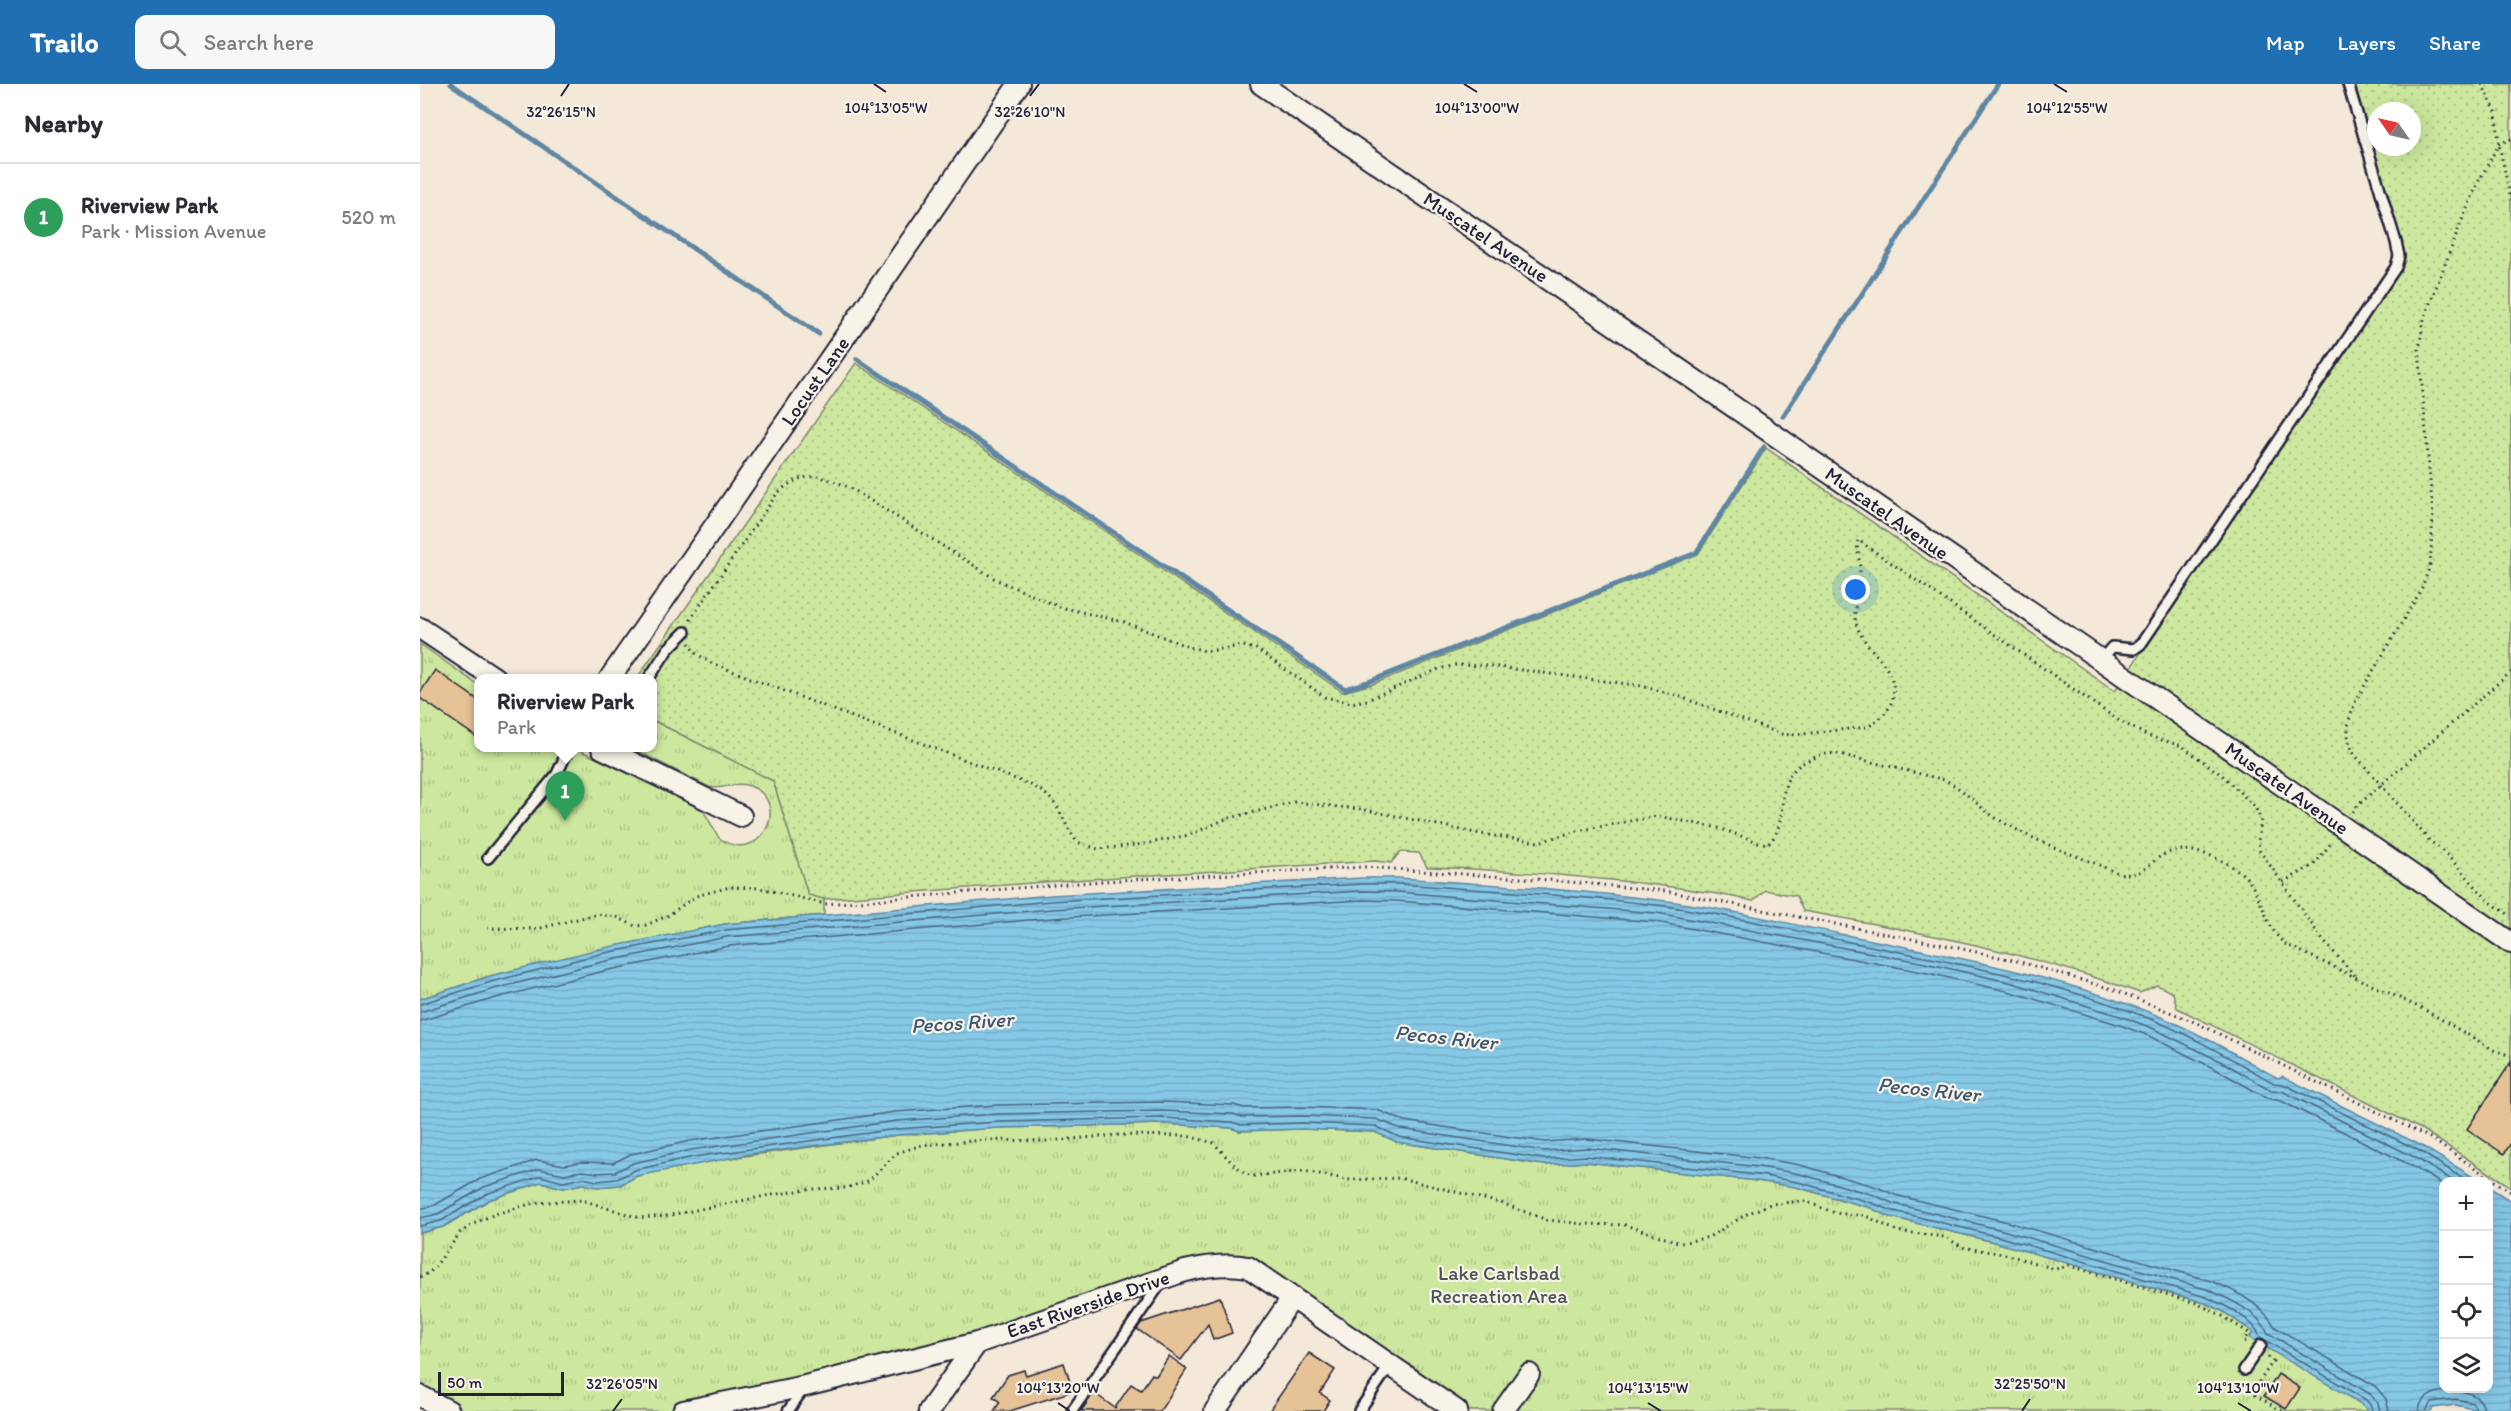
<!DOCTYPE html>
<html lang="en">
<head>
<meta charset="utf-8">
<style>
	:root { --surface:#fff; --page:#f7f7f7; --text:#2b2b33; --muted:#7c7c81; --line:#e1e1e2; --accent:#1f6fb2 }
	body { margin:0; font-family:Itim,sans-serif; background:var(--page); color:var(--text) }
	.controls { position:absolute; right:18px; bottom:18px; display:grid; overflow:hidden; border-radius:12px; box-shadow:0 6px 24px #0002 }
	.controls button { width:54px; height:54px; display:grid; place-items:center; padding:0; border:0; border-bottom:2px solid var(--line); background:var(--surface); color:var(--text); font:30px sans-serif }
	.compass { position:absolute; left:1947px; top:18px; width:54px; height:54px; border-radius:50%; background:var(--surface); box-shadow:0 6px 24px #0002; rotate:304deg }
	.scale { position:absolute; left:18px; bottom:15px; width:126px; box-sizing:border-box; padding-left:6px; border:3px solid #22223b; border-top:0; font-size:16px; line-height:21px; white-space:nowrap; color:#22223b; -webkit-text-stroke:4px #f7f3e8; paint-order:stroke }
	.you { position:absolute; left:1436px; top:506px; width:21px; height:21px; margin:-15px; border:4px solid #fff; border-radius:50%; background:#1a73e8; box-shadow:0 0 0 9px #1a73e833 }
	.badge { display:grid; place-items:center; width:39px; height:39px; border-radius:50%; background:var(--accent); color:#fff; font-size:20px; font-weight:700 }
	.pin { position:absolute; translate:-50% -50px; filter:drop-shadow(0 2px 3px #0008) }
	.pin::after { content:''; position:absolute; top:32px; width:21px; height:18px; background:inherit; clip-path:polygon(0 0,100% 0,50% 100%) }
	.popup { position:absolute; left:54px; top:590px; width:183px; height:78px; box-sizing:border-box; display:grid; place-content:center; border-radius:12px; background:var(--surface); filter:drop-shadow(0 2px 4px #0005); font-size:20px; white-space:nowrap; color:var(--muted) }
	.popup b { font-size:22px; color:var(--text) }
	.popup::after { content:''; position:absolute; left:50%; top:100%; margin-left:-12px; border:12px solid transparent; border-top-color:var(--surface) }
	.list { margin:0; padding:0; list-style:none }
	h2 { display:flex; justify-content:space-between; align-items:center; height:78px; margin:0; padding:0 24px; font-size:26px }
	h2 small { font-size:20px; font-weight:400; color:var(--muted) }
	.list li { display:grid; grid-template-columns:39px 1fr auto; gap:18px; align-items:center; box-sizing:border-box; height:108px; padding:0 24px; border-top:2px solid var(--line) }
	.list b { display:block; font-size:22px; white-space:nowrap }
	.list p { margin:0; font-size:20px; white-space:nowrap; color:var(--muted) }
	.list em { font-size:20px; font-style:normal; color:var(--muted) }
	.icon { flex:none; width:33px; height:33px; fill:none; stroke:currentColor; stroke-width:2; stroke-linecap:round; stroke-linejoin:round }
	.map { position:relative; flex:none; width:2091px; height:1327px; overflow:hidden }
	header { display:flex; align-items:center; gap:36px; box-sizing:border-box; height:84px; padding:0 30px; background:var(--accent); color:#fff }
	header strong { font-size:28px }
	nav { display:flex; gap:33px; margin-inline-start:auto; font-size:21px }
	.search { width:420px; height:54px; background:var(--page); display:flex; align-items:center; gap:15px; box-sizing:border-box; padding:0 21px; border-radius:12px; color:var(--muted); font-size:22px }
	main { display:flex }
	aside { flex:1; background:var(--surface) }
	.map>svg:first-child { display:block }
</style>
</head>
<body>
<header>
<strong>Trailo</strong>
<div class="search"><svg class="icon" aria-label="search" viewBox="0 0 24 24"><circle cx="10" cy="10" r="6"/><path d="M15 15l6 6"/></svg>Search here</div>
<nav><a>Map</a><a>Layers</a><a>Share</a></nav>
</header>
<main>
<aside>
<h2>Nearby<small></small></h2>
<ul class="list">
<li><span class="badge" style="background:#2e9e5b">1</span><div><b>Riverview Park</b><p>Park · Mission Avenue</p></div><em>520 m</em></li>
</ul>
</aside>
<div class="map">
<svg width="2091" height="1327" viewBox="0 0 2091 1327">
	<defs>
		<pattern id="grass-dots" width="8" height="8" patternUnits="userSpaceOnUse" patternTransform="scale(1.5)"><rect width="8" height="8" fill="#cde89e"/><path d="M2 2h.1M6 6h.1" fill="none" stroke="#b0c789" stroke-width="1.8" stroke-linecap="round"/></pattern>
		<pattern id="park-tufts" width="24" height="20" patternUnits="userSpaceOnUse" patternTransform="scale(1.5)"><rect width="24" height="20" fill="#cde89e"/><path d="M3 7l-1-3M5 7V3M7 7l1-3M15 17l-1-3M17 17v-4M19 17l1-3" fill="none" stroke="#b0c789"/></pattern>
		<pattern id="water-rules" width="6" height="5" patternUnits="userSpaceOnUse" patternTransform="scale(1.5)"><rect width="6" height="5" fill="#86c9e7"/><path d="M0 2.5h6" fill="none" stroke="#73acc7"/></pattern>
	</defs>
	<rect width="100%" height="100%" fill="#f4e9d8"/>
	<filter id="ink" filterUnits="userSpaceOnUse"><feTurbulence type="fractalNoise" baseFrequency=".0167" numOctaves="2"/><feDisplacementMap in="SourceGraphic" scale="12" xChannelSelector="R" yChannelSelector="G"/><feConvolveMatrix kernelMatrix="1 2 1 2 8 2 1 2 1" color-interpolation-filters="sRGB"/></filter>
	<g filter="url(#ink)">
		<!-- grass -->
		<path fill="url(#grass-dots)" stroke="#78856c" stroke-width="1.5" fill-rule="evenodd" d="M 1935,0 L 2091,0 L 2091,1103 L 2001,1045 L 1757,924 L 1753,909 L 1737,901 L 1720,909 C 1611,869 1497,847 1383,827 L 1376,812 L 1345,806 L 1333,817 C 1269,803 1204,797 1139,791 C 1095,788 1051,784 1007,783 L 999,769 L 980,768 L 971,779 L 955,777 L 637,797 L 404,815 L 388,812 L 353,697 L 232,636 L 232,594 L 217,594 L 436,279 L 923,608 L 953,600 L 1278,470 L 1346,364 L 1695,607 L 1985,177 ZM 1956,27 L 1992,27 L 1992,63 L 1956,63 Z"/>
		<!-- park -->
		<g fill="url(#park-tufts)" stroke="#78856c" stroke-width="1.5">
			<path d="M 0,560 L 58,601 L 58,664 L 155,664 L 283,726 L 299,754 C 340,784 373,718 330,702 C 315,696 304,707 289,703 L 211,664 L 232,664 L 232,636 L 353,697 L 388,811 L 404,815 L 404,831 L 305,840 L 70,892 L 0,915 Z"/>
			<path d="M 743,1040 L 812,1044 L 819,1047 L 882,1045 L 955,1048 L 977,1058 L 1124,1081 L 1166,1078 L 1337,1097 L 1376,1103 L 1451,1124 L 1467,1132 L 1578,1159 L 1785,1219 L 1802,1227 L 1833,1248 L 1830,1253 L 1943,1321 L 1948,1327 L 1037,1327 L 816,1181 L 557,1259 L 263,1327 L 29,1327 L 0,1312 L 0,1149 L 23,1143 L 69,1116 L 121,1098 L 143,1104 L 163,1100 L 177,1103 L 200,1101 L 217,1092 L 274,1079 L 478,1051 L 578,1044 Z"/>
		</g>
		<!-- water -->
		<path fill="url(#water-rules)" stroke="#5e86a2" stroke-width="1.5" d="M 943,794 L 978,794 C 1064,800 1151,805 1238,816 C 1301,823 1364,839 1426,851 C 1531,872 1636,891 1736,931 C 1778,948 1818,972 1858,994 L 1862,992 L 2000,1061 L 2060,1097 L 2024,1098 L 2024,1304 L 2068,1304 L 2069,1103 L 2091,1117 L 2091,1327 L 2061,1327 L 2036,1321 L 2013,1324 L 2011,1327 L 1948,1327 L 1943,1321 L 1830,1254 L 1833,1248 L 1802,1227 L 1785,1219 L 1578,1159 L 1467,1132 L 1451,1124 L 1376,1103 L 1337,1097 L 1166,1078 L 1124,1081 L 977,1058 L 955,1048 L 882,1045 L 819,1047 L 812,1044 L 743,1040 L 578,1044 L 478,1051 L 331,1070 L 217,1092 L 200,1101 L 177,1103 L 163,1100 L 143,1104 L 121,1098 L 69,1116 L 23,1143 L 0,1149 L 0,915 L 70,892 L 179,865 L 305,840 L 632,811 Z"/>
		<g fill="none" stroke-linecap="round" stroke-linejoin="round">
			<!-- shore -->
			<g stroke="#4a6580" stroke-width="1.5">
				<path d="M 0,920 L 71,898 L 180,870 L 306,846 L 632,817 L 943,800 L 978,800 C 1064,806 1151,811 1237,821 C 1300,829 1362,844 1425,857 C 1529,878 1634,896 1733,936 C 1775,953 1815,977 1854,999 L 1863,1000 L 1998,1066 L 2049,1098"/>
				<path d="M 0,928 L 74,905 L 182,878 L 307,853 L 633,825 L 943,807 L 977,808 L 1237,829 L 1505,879 L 1593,899 L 1700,932 L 1732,944 L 1804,979 L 1851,1006 L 1862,1007 L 1994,1073 L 2035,1098"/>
				<path d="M 0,937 L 76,914 L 184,887 L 309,862 L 633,834 L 943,816 L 977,817 L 1236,838 L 1503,888 L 1591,908 L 1697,940 L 1729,952 L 1799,987 L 1847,1014 L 1861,1017 L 1990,1081 L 2024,1101"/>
				<path d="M 0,1125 L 15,1121 L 60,1095 L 117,1076 L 144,1081 L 162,1078 L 193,1079 L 211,1070 L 270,1057 L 475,1028 L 577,1021 L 742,1018 L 814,1021 L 824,1024 L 882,1023 L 957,1026 L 984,1037 L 1125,1058 L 1167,1055 L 1340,1074 L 1380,1081 L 1457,1103 L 1475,1111 L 1584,1137 L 1791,1197 C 1814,1206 1843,1221 1855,1243 L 1955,1302 L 1966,1315 L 1969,1327"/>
				<path d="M 0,1134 L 18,1130 L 64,1103 L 119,1085 L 144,1090 L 162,1087 L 178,1089 L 195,1088 L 213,1079 L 271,1066 L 476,1037 L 578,1030 L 742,1027 L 813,1030 L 822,1033 L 882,1032 L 956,1035 L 981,1045 L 1124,1067 L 1167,1064 L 1339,1083 L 1380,1090 L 1454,1111 L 1472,1119 L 1582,1146 L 1789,1206 C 1809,1215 1839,1228 1848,1249 L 1950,1310 L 1958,1319 L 1960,1327"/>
				<path d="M 0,1142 L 21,1137 L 66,1110 L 120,1092 L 143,1098 L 163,1094 L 177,1097 L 197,1095 L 215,1086 L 273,1073 L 477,1045 L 578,1038 L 743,1034 L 812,1038 L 821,1041 L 882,1039 L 955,1042 L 979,1053 L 1124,1075 L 1166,1072 L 1338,1091 L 1378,1098 L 1452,1119 L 1470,1126 L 1580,1153 L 1786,1213 C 1804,1221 1834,1234 1840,1253 L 1946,1316 L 1951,1322 L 1952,1327"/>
				<path d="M 1999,1327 C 2000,1300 2063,1299 2064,1327"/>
				<path d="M 2006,1327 L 2011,1318 L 2036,1315 L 2053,1319 L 2057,1327"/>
			</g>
			<!-- stream -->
			<g stroke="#5e86a2" stroke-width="5">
				<path d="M 31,0 L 399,250"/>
				<path d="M 437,275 L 925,605 L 948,598 L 1276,469 L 1344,363"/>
				<path d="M 1363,332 L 1578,0"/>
			</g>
		</g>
		<!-- building -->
		<g fill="#e6c297" stroke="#22223b" stroke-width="1.5">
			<path d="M 15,586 L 58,616 L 58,654 L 0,614 L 0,609 Z"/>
			<path d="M 2091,978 L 2091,1059 L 2084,1070 L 2047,1045 Z"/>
			<path d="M 800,1213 L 812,1249 L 793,1256 L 788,1240 L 761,1276 L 717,1245 L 721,1239 Z"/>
			<path d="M 889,1269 L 915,1286 L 900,1309 L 910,1316 L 903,1327 L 849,1327 Z"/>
			<path d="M 749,1272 L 767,1285 L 740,1327 L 661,1327 L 674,1309 L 695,1324 L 711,1300 L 721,1306 L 732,1290 L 736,1292 Z"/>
			<path d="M 644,1279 L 653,1307 L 590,1327 L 574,1327 L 580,1318 L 573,1313 L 588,1291 L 604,1286 L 606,1291 Z"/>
			<path d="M 1858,1290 L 1880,1304 L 1866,1325 L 1844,1312 Z"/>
		</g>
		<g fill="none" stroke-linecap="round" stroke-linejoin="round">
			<!-- lane casing -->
			<g stroke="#22223b" stroke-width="14">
				<g id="lane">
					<path d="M 1681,576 L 1692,563 L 1714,565 L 1721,560 L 1976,183 L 1979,172 L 1976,158 L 1928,0"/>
					<path d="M 229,594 L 248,565 L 265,548"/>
					<path d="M 68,774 L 137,690 L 149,664"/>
					<path d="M 1824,1286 L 1841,1261"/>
					<path d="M 368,1327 L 384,1304"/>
					<path d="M 652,1327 L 741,1199"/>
					<path d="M 939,1327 L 970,1281"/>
				</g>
			</g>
			<!-- street casing -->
			<g stroke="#22223b" stroke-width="24">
				<g id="street">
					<path d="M 841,0 L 1269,292 L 2091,859"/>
					<path d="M 0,544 L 75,594"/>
					<path d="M 190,594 L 599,0"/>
					<path d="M 182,664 L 321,732"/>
					<path d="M 0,1312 L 29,1327"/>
					<path d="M 263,1327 L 385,1302 L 557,1259 L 765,1187 C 786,1182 807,1179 828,1183 L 1037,1327"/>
					<path d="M 509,1327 L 557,1259"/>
					<path d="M 795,1327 L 872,1214"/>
					<path d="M 1083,1327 L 1109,1290"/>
				</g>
			</g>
			<!-- path -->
			<g stroke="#22223b" stroke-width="3" stroke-dasharray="1.5 4.5" stroke-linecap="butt">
				<path d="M 2062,0 L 2076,28 L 2079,60 L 2091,116"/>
				<path d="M 2091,55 L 2079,60 L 2059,97 L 2042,136 L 2004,235 L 1999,265 L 2013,432 L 2010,482 L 2001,506 L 1936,616 C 1928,636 1923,652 1935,671 L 2009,756 L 2027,771 L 2070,818 L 2091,832"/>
				<path d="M 270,536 L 356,411 C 382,384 403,391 434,406 L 577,496 L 640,523 L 704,538 L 769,563 L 786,567 L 823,562 L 836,565 L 905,613 L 931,619 L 947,616 L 1019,585 L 1036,581 L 1071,582 L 1222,602 L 1258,612 L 1361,650 L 1373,651 L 1447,643 C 1459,637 1470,627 1473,613 C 1479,579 1438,565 1435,533 C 1434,518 1441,502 1440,487 C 1440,478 1438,469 1437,460 L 1438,456 L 1698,636 L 1728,652 L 1762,662 L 1803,692 L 1835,723 L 1841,736 L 1838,758 L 1840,767 L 1902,855 L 1938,895"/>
				<path d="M 269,559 L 274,568 L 291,579 L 611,701 C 642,717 639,733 657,758 L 678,765 L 725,760 L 769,751 L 806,735 L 875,718 L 947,726 L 1060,750 L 1119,758 L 1157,747 L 1238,732 L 1298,744 L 1341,759 L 1348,760 C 1374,736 1347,693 1391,675 C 1402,670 1410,668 1423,671 L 1525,696 C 1544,705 1556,721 1573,732 C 1604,752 1642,767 1677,780 C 1686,784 1697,790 1707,790 C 1722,792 1731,777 1743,771 C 1765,759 1796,772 1816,785 C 1843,802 1841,840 1865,860 L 2005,926 L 2074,966 L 2091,972"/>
				<path d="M 1933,728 L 1938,721 L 2091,588"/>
				<path d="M 1863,798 L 1894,781 L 1912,758"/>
				<path d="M 67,844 L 117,845 L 177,830 L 197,833 L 215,842 L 226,841 L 247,832 L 276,812 L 310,803 L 340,804 L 405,820 L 683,797 L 945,783 L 1129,796 L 1245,807 L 1534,863 L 1597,877 L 1695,906 L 1777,939 L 2010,1054 L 2091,1108"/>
				<path d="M 0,1193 L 9,1189 L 15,1183 L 40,1149 L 53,1140 L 75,1130 L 114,1119 L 162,1116 L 220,1134 L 246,1132 L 345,1112 L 391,1105 L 426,1104 L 448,1097 L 477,1069 L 502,1061 L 565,1056 L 627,1057 L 700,1051 L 767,1052 L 794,1059 L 812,1079 L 826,1090 L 833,1092 L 884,1087 L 930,1096 L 980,1094 L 1084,1120 L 1127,1136 L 1164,1140 L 1205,1141 L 1261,1159 L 1289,1153 L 1327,1130 L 1350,1120 L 1384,1117 L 1415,1129 L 1446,1132 L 1477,1147 L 1524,1153 L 1545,1164 L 1585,1170 L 1635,1185 L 1649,1182 L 1664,1186 L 1776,1219 L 1801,1231 L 1829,1249 L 1824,1257 L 1828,1259"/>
				<path d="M 1848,1273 L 1853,1277 L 1832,1309 L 1862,1327"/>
			</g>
			<!-- lane -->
			<use href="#lane" stroke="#f7f3e8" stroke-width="9"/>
			<!-- street -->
			<use href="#street" stroke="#f7f3e8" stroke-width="20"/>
		</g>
	</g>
	<!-- ticks -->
	<path fill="none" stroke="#22223b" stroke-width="2" d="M 454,0 L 466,8M 1044,0 L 1057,8M 1634,0 L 1647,8M 141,12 L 149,0M 610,12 L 619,0M 638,1319 L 650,1327M 1228,1319 L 1241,1327M 1818,1319 L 1831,1327M 193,1327 L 202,1315M 1602,1327 L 1610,1315"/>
	<g text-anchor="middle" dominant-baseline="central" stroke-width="4.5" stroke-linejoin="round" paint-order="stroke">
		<!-- street labels -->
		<g font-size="20" fill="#22223b" stroke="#f7f3e8">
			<text transform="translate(1066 153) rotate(34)">Muscatel Avenue</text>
			<text transform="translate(395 297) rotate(-55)">Locust Lane</text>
			<text transform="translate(1467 429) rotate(35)">Muscatel Avenue</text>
			<text transform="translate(1867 704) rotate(35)">Muscatel Avenue</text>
			<text transform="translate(668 1220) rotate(-19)">East Riverside Drive</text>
		</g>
		<!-- park labels -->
		<g font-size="20" fill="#4d5454" stroke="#f7f3e8">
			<text x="1079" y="1189">Lake Carlsbad<tspan x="1079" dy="23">Recreation Area</tspan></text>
		</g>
		<!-- water labels -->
		<g font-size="21" font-style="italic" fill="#40546f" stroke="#f7f3e8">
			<text transform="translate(542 938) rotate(-4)">Pecos River</text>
			<text transform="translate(1026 953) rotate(6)">Pecos River</text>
			<text transform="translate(1509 1005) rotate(6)">Pecos River</text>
		</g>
	</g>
	<g font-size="15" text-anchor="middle" fill="#22223b" stroke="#f7f3e8" stroke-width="4.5" stroke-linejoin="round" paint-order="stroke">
		<text x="466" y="29">104°13'05"W</text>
		<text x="1057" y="29">104°13'00"W</text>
		<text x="1647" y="29">104°12'55"W</text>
		<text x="141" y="33">32°26'15"N</text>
		<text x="610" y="33">32°26'10"N</text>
		<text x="202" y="1305">32°26'05"N</text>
		<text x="1610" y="1305">32°25'50"N</text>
		<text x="638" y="1309">104°13'20"W</text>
		<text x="1228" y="1309">104°13'15"W</text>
		<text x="1818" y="1309">104°13'10"W</text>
	</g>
</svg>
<div class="controls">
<button>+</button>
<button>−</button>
<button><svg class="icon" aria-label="locate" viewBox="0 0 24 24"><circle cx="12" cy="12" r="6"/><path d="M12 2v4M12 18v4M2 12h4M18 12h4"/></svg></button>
<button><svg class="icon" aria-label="layers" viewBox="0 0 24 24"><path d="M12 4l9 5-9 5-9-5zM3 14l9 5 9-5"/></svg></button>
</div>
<svg class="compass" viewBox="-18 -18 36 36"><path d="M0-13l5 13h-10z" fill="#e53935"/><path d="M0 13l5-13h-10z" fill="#7c7c81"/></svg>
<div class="scale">50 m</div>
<div class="you"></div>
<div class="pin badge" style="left:145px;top:737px;background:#2e9e5b">1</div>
<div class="popup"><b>Riverview Park</b>Park</div>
</div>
</main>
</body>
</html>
